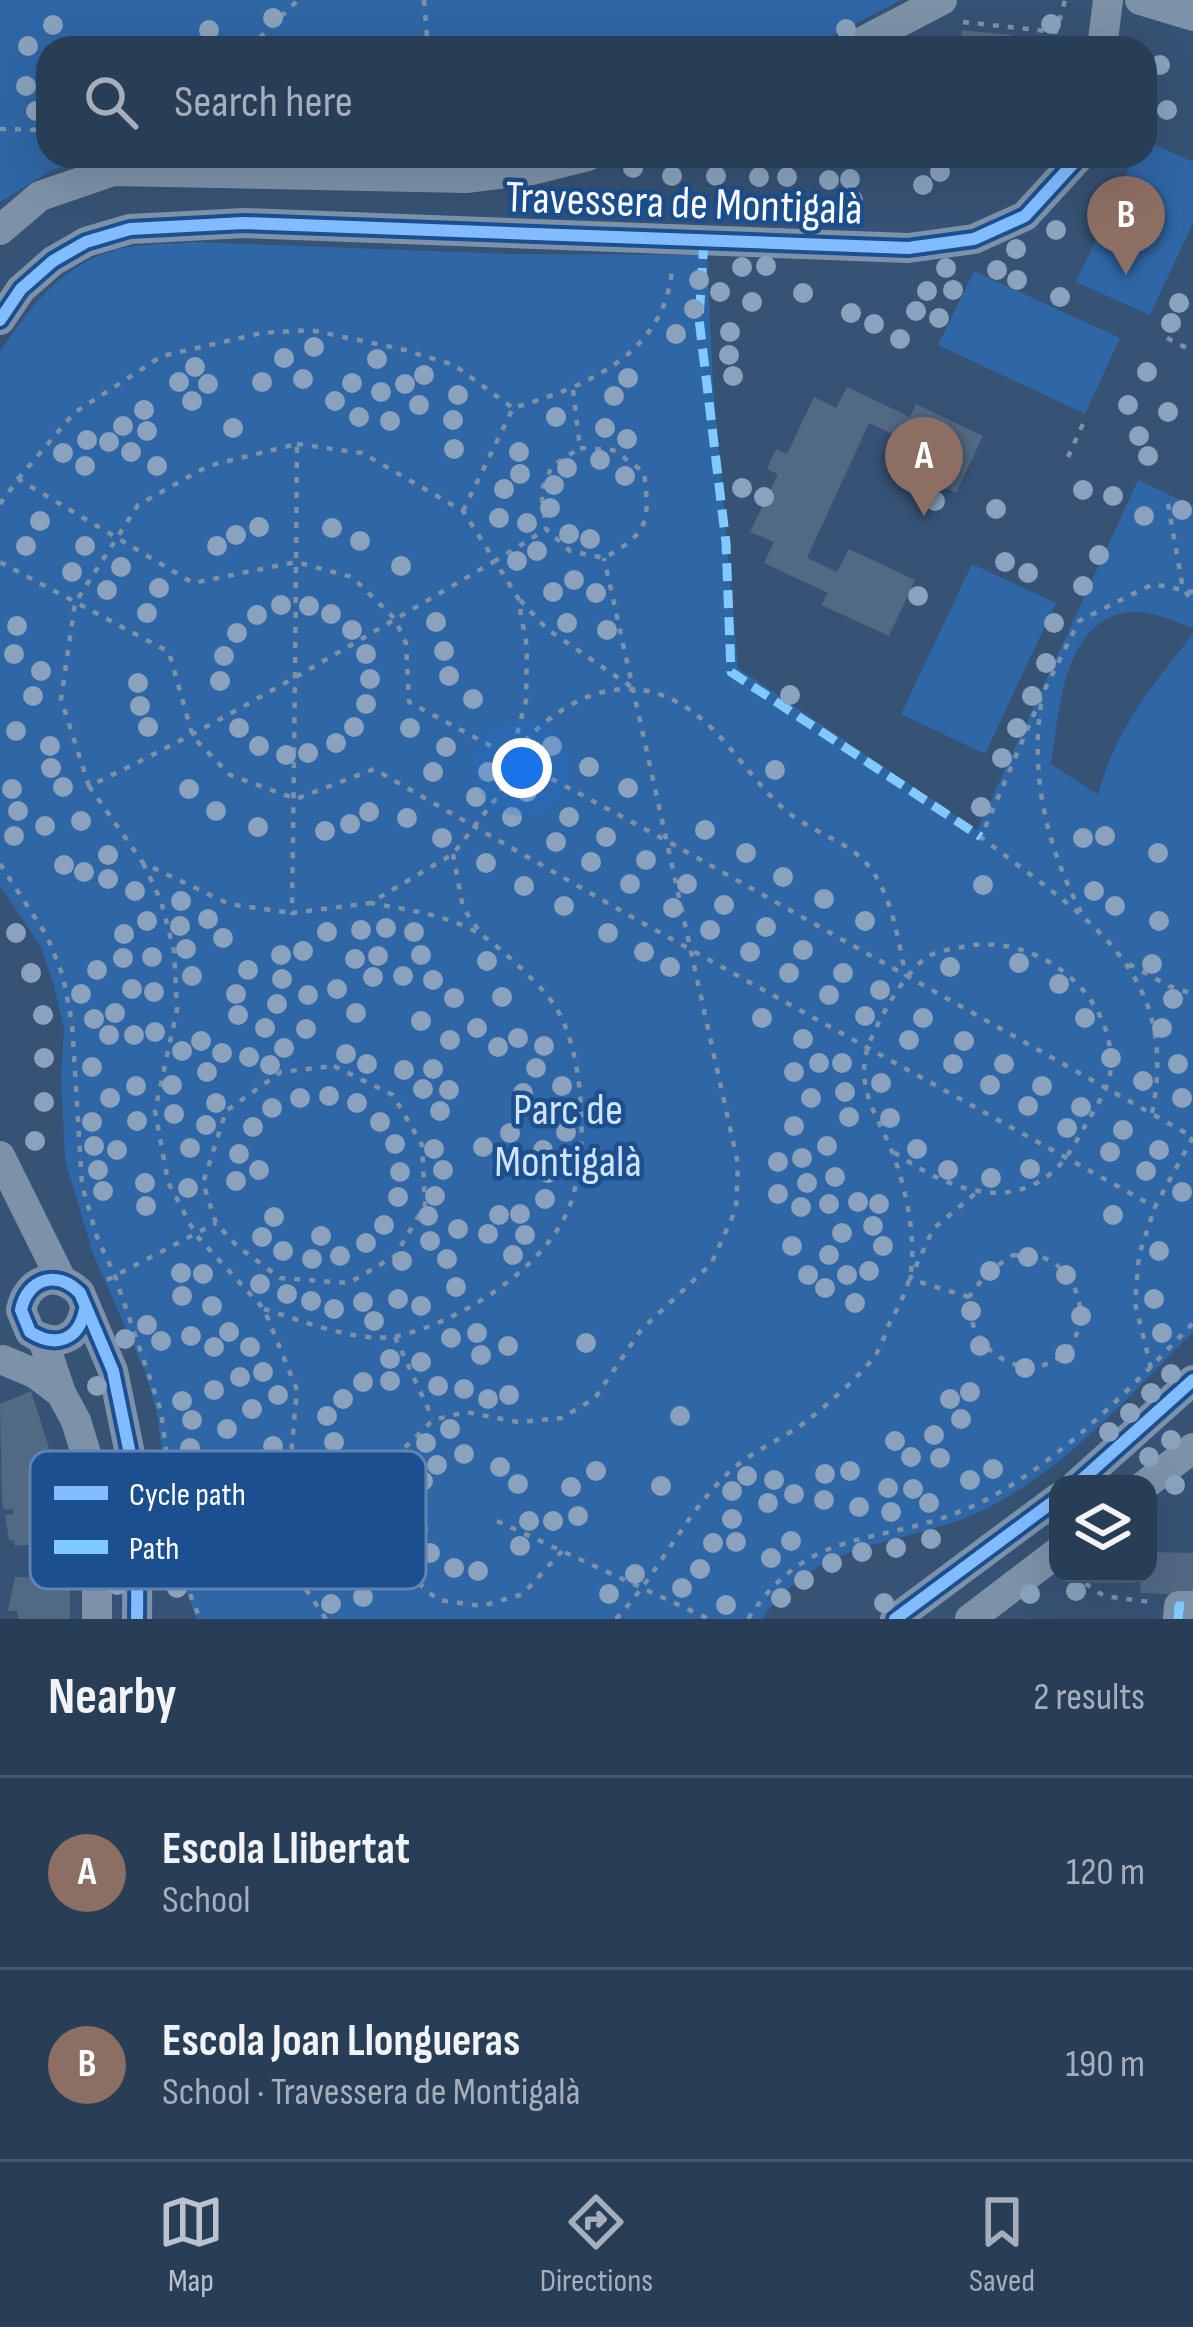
<!DOCTYPE html>
<html lang="en">
<head>
<meta charset="utf-8">
<style>
	:root { --surface:#283e57; --page:#344961; --text:#f1f3f6; --muted:#a5aeba; --line:#44576d; --accent:#b9c2ce }
	body { margin:0; font-family:"Sofia Sans Condensed",sans-serif; background:var(--page); color:var(--text) }
	.controls { position:absolute; right:36px; bottom:36px; display:grid; overflow:hidden; border-radius:24px; box-shadow:0 12px 48px #0002 }
	.controls button { width:108px; height:108px; display:grid; place-items:center; padding:0; border:0; border-bottom:3px solid var(--line); background:var(--surface); color:var(--text); font:60px sans-serif }
	.you { position:absolute; left:522px; top:768px; width:42px; height:42px; margin:-30px; border:9px solid #fff; border-radius:50%; background:#1a73e8; box-shadow:0 0 0 18px #1a73e833 }
	.badge { display:grid; place-items:center; width:78px; height:78px; border-radius:50%; background:var(--accent); color:#fff; font-size:39px; font-weight:700 }
	.pin { position:absolute; translate:-50% -99px; filter:drop-shadow(0 3px 6px #0008) }
	.pin::after { content:''; position:absolute; top:63px; width:42px; height:36px; background:inherit; clip-path:polygon(0 0,100% 0,50% 100%) }
	.list { margin:0; padding:0; list-style:none }
	h2 { display:flex; justify-content:space-between; align-items:center; height:156px; margin:0; padding:0 48px; font-size:51px }
	h2 small { font-size:39px; font-weight:400; color:var(--muted) }
	.list li { display:grid; grid-template-columns:78px 1fr auto; gap:36px; align-items:center; box-sizing:border-box; height:192px; padding:0 48px; border-top:3px solid var(--line) }
	.list b { display:block; font-size:45px; white-space:nowrap }
	.list p { margin:0; font-size:39px; white-space:nowrap; color:var(--muted) }
	.list em { font-size:39px; font-style:normal; color:var(--muted) }
	.icon { flex:none; width:66px; height:66px; fill:none; stroke:currentColor; stroke-width:2; stroke-linecap:round; stroke-linejoin:round }
	.map { position:relative; flex:none; width:1193px; height:1619px; overflow:hidden }
	.search { position:absolute; background:var(--surface); box-shadow:0 12px 48px #0002; left:36px; right:36px; top:36px; height:132px; display:flex; align-items:center; gap:30px; box-sizing:border-box; padding:0 42px; border-radius:36px; color:var(--muted); font-size:45px }
	.sheet { height:540px; background:var(--surface) }
	nav { display:flex; justify-content:space-around; align-items:center; box-sizing:border-box; height:168px; border-top:3px solid var(--line); background:var(--surface); font-size:33px; color:var(--muted) }
	nav a { display:grid; justify-items:center; gap:6px }
	nav .on { color:var(--accent) }
	.map>svg:first-child { display:block }
</style>
</head>
<body>
<div class="map">
<svg width="1193" height="1619" viewBox="0 0 1193 1619">
	<rect width="100%" height="100%" fill="#365274"/>
	<!-- green -->
	<g fill="#2f66a5">
		<path d="M 0,0 L 901,0 L 809,48 L 48,48 L 48,156 L 103,156 L 52,170 L 0,202 Z"/>
		<path d="M 1145,140 L 1193,162 L 1193,223 L 1150,315 L 1076,282 L 1135,156 L 1145,156 Z"/>
		<path d="M 193,242 L 509,254 L 707,255 L 713,384 L 738,668 L 977,830 L 1138,480 L 1193,506 L 1193,628 C 1174,622 1148,609 1128,612 C 1061,623 1060,713 1051,764 L 1098,795 C 1113,733 1154,683 1193,634 L 1193,1332 C 1133,1392 1073,1461 997,1503 C 912,1550 824,1531 762,1619 L 197,1619 L 173,1557 L 158,1419 L 146,1374 L 93,1254 L 65,1160 L 61,1078 L 64,1029 L 53,982 L 41,947 L 0,886 L 0,351 C 30,309 57,269 109,252 C 134,243 166,245 193,242 Z"/>
		<path d="M 974,271 L 1120,338 L 1085,414 L 938,345 Z"/>
		<path d="M 972,564 L 1056,603 L 985,754 L 901,714 Z"/>
	</g>
	<!-- building -->
	<g fill="#526984">
		<path d="M 962,30 L 1011,35 L 1008,48 L 911,48 L 961,37 Z"/>
		<path d="M 847,387 L 910,417 L 916,404 L 983,436 L 956,493 L 889,461 L 901,438 L 869,423 L 807,558 L 837,572 L 849,549 L 915,580 L 889,636 L 821,605 L 828,593 L 764,563 L 774,542 L 750,532 L 778,474 L 767,469 L 776,449 L 787,454 L 814,397 L 836,408 Z"/>
		<path d="M 31,1391 L 58,1476 L 67,1541 L 15,1546 L 14,1541 L 9,1540 L 5,1515 L 14,1514 L 13,1509 L 4,1510 L 2,1502 L 0,1404 Z"/>
		<path d="M 1148,1552 L 1193,1553 L 1193,1595 L 1140,1593 L 1141,1574 L 1148,1574 Z"/>
		<path d="M 15,1577 L 70,1577 L 70,1619 L 18,1619 L 17,1611 L 8,1611 Z"/>
	</g>
	<g fill="none" stroke-linecap="round" stroke-linejoin="round">
		<!-- path -->
		<g stroke="#7d92a8" stroke-width="4.5" stroke-dasharray="6 9" stroke-linecap="butt">
			<path d="M 424,0 L 428,48"/>
			<path d="M 963,22 L 1056,32 L 1065,0"/>
			<path d="M 249,48 L 298,0"/>
			<path d="M 0,129 L 48,130"/>
			<path d="M 1167,338 L 1193,351"/>
			<path d="M 573,390 L 580,448"/>
			<path d="M 297,444 L 362,453 L 463,511 L 495,561 L 545,530"/>
			<path d="M 580,448 L 613,450 L 644,472 C 650,522 649,533 604,558 L 570,551 L 546,529 L 541,491 L 552,466 Z"/>
			<path d="M 1068,457 L 1086,417"/>
			<path d="M 18,479 L 74,413 L 162,356 L 262,333 L 310,330 L 401,349 L 454,365 L 513,408"/>
			<path d="M 0,504 L 18,479 L 193,583 L 296,562 L 352,577 L 395,619 L 406,643 L 409,702 L 669,842 L 1193,1137 L 1155,1207 L 639,921 L 374,769 L 296,799 L 230,775 L 193,737 L 169,652 L 0,562"/>
			<path d="M 1168,504 L 1183,589 L 1193,601"/>
			<path d="M 463,511 L 513,408 C 585,387 664,355 672,270"/>
			<path d="M 520,600 L 547,629 L 633,688"/>
			<path d="M 295,678 L 297,444 L 208,466 L 138,505 L 75,603 L 61,699 L 89,786 C 229,720 360,639 495,561 L 518,598 L 527,647 L 526,701 L 501,792 L 453,854 L 370,903 L 292,913 L 295,678"/>
			<path d="M 1041,704 C 1030,777 1047,847 1081,912"/>
			<path d="M 514,752 C 567,693 636,661 704,721 C 733,747 755,783 784,809 C 804,827 832,836 854,852 C 891,880 896,933 906,976"/>
			<path d="M 89,786 L 143,863 L 229,904 L 292,913"/>
			<path d="M 453,854 L 463,908 L 480,932"/>
			<path d="M 143,863 L 161,901 L 174,951 L 177,1010 L 155,1111 L 168,1182 L 196,1235 L 264,1309 L 297,1390 L 284,1531 L 305,1588 L 326,1619"/>
			<path d="M 0,864 L 47,936 L 63,976 L 72,1023 L 82,1185 L 97,1237 L 115,1276 L 161,1411 L 182,1574 L 200,1619"/>
			<path d="M 1129,964 L 1169,986 L 1193,994"/>
			<path d="M 334,1066 L 393,1095 L 422,1145 L 425,1205 L 395,1256 L 349,1283 L 280,1278 L 237,1246 L 216,1223 L 203,1183 L 226,1111 L 281,1072 Z"/>
			<path d="M 1152,1113 C 1182,967 1079,914 981,837 L 1043,693 L 1079,621 L 1153,584 L 1193,592"/>
			<path d="M 1013,1255 C 1021,1256 1034,1255 1042,1257 C 1079,1270 1094,1323 1065,1352 C 1038,1380 995,1365 977,1334 C 971,1325 971,1308 969,1297 L 988,1272 Z"/>
			<path d="M 107,1280 L 216,1223"/>
			<path d="M 969,1297 L 910,1279 L 933,1229 L 977,1192"/>
			<path d="M 264,1309 C 301,1320 358,1344 397,1336 C 459,1323 543,1269 568,1210 C 590,1160 585,1052 555,1006 C 543,987 502,949 483,936 C 450,915 409,910 370,903"/>
			<path d="M 395,1337 L 433,1419"/>
			<path d="M 1151,1368 L 1135,1303 L 1139,1255 L 1155,1207"/>
			<path d="M 497,1521 L 709,1619"/>
			<path d="M 562,1551 L 523,1594 L 482,1606 L 438,1600 L 395,1563 L 375,1514 L 390,1462 L 433,1420 L 466,1412 L 518,1422 L 562,1418 L 595,1398 L 641,1330 L 711,1264 L 736,1209 L 738,1164 L 604,558"/>
			<path d="M 1073,1575 L 1104,1596 L 1150,1602"/>
			<path d="M 616,1619 C 658,1574 682,1519 726,1475 C 749,1452 782,1440 808,1420 C 830,1402 857,1379 874,1357 C 881,1348 885,1334 889,1324 C 896,1311 904,1297 908,1283 C 920,1248 905,1183 891,1149 C 877,1115 855,1087 868,1047 C 877,1021 905,972 927,957 C 937,951 951,949 962,947 C 1033,931 1113,990 1111,1066 C 1110,1088 1096,1106 1086,1124 C 1076,1142 1066,1162 1049,1175 C 998,1214 935,1181 891,1150"/>
			<path d="M 748,1619 C 811,1522 882,1548 973,1506 C 1054,1469 1132,1387 1193,1323"/>
		</g>
		<!-- street -->
		<g stroke="#7d92a8" stroke-width="30">
			<path d="M 1140,0 L 1193,16"/>
			<path d="M 850,48 L 942,0"/>
			<path d="M 1102,48 L 1108,0"/>
			<path d="M 0,230 L 40,196 L 113,171 L 466,178 L 532,170 L 588,156"/>
			<path d="M 0,320 L 21,289 L 53,261 L 86,242 L 130,229 L 244,223 L 908,248 L 974,239 L 1025,216 L 1080,156"/>
			<path d="M 0,1156 L 61,1279"/>
			<path d="M 85,1309 C 79,1341 55,1348 30,1332 L 21,1310 C 27,1279 57,1269 80,1293 L 113,1371 L 138,1493 L 137,1619"/>
			<path d="M 43,1340 L 61,1393 L 76,1421 L 88,1460 L 97,1528 L 97,1619"/>
			<path d="M 3,1360 L 36,1374 L 61,1393"/>
			<path d="M 1077,1484 L 1193,1380"/>
			<path d="M 1146,1484 L 1193,1448"/>
			<path d="M 895,1619 L 1058,1498"/>
			<path d="M 970,1619 L 1058,1552"/>
			<path d="M 1178,1619 L 1179,1606 L 1193,1606"/>
		</g>
		<!-- quiet -->
		<g stroke="#80caff" stroke-width="9" stroke-dasharray="18 9" stroke-linecap="butt">
			<path d="M 704,241 L 699,319 L 726,543 L 731,672 L 981,837"/>
			<path d="M 1178,1619 L 1179,1606 L 1193,1606"/>
		</g>
		<!-- cycleway casing -->
		<g stroke="#1b4f8f" stroke-width="20">
			<g id="cycleway">
				<path d="M 0,320 L 21,289 L 53,261 L 86,242 L 130,229 L 244,223 L 908,248 L 974,239 L 1025,216 L 1080,156"/>
				<path d="M 85,1309 C 79,1341 55,1348 30,1332 L 21,1310 C 27,1279 57,1269 80,1293 L 113,1371 L 138,1493 L 137,1619"/>
				<path d="M 1077,1484 L 1193,1380"/>
				<path d="M 895,1619 L 1058,1498"/>
			</g>
		</g>
		<!-- cycleway -->
		<use href="#cycleway" stroke="#80bcff" stroke-width="12"/>
	</g>
	<!-- trees -->
	<g fill="#8aa2be">
		<circle cx="273" cy="18" r="10"/>
		<circle cx="1051" cy="24" r="10"/>
		<circle cx="53" cy="25" r="10"/>
		<circle cx="846" cy="29" r="10"/>
		<circle cx="209" cy="30" r="10"/>
		<circle cx="28" cy="46" r="10"/>
		<circle cx="1160" cy="65" r="10"/>
		<circle cx="26" cy="86" r="10"/>
		<circle cx="1167" cy="110" r="10"/>
		<circle cx="36" cy="111" r="10"/>
		<circle cx="633" cy="168" r="10"/>
		<circle cx="940" cy="172" r="10"/>
		<circle cx="672" cy="176" r="10"/>
		<circle cx="716" cy="176" r="10"/>
		<circle cx="759" cy="177" r="10"/>
		<circle cx="787" cy="177" r="10"/>
		<circle cx="850" cy="179" r="10"/>
		<circle cx="829" cy="180" r="10"/>
		<circle cx="923" cy="185" r="10"/>
		<circle cx="853" cy="200" r="10"/>
		<circle cx="1056" cy="230" r="10"/>
		<circle cx="1016" cy="249" r="10"/>
		<circle cx="766" cy="266" r="10"/>
		<circle cx="742" cy="267" r="10"/>
		<circle cx="946" cy="268" r="10"/>
		<circle cx="997" cy="270" r="10"/>
		<circle cx="699" cy="280" r="10"/>
		<circle cx="1017" cy="280" r="10"/>
		<circle cx="953" cy="290" r="10"/>
		<circle cx="927" cy="291" r="10"/>
		<circle cx="720" cy="292" r="10"/>
		<circle cx="803" cy="293" r="10"/>
		<circle cx="1060" cy="297" r="10"/>
		<circle cx="752" cy="302" r="10"/>
		<circle cx="1179" cy="303" r="10"/>
		<circle cx="694" cy="309" r="10"/>
		<circle cx="916" cy="311" r="10"/>
		<circle cx="851" cy="313" r="10"/>
		<circle cx="939" cy="318" r="10"/>
		<circle cx="1171" cy="323" r="10"/>
		<circle cx="874" cy="324" r="10"/>
		<circle cx="730" cy="332" r="10"/>
		<circle cx="676" cy="334" r="10"/>
		<circle cx="900" cy="339" r="10"/>
		<circle cx="314" cy="347" r="10"/>
		<circle cx="729" cy="355" r="10"/>
		<circle cx="284" cy="358" r="10"/>
		<circle cx="377" cy="359" r="10"/>
		<circle cx="195" cy="367" r="10"/>
		<circle cx="1147" cy="372" r="10"/>
		<circle cx="424" cy="375" r="10"/>
		<circle cx="733" cy="376" r="10"/>
		<circle cx="628" cy="378" r="10"/>
		<circle cx="303" cy="379" r="10"/>
		<circle cx="179" cy="382" r="10"/>
		<circle cx="262" cy="382" r="10"/>
		<circle cx="352" cy="383" r="10"/>
		<circle cx="208" cy="384" r="10"/>
		<circle cx="405" cy="384" r="10"/>
		<circle cx="381" cy="392" r="10"/>
		<circle cx="458" cy="395" r="10"/>
		<circle cx="614" cy="396" r="10"/>
		<circle cx="192" cy="401" r="10"/>
		<circle cx="335" cy="401" r="10"/>
		<circle cx="419" cy="405" r="10"/>
		<circle cx="1128" cy="405" r="10"/>
		<circle cx="144" cy="410" r="10"/>
		<circle cx="1168" cy="412" r="10"/>
		<circle cx="359" cy="417" r="10"/>
		<circle cx="556" cy="417" r="10"/>
		<circle cx="453" cy="420" r="10"/>
		<circle cx="390" cy="421" r="10"/>
		<circle cx="123" cy="426" r="10"/>
		<circle cx="233" cy="428" r="10"/>
		<circle cx="605" cy="428" r="10"/>
		<circle cx="147" cy="431" r="10"/>
		<circle cx="1139" cy="436" r="10"/>
		<circle cx="627" cy="439" r="10"/>
		<circle cx="87" cy="440" r="10"/>
		<circle cx="109" cy="442" r="10"/>
		<circle cx="454" cy="449" r="10"/>
		<circle cx="131" cy="452" r="10"/>
		<circle cx="519" cy="452" r="10"/>
		<circle cx="63" cy="453" r="10"/>
		<circle cx="1148" cy="456" r="10"/>
		<circle cx="600" cy="460" r="10"/>
		<circle cx="85" cy="466" r="10"/>
		<circle cx="157" cy="466" r="10"/>
		<circle cx="567" cy="468" r="10"/>
		<circle cx="520" cy="474" r="10"/>
		<circle cx="625" cy="476" r="10"/>
		<circle cx="554" cy="485" r="10"/>
		<circle cx="742" cy="488" r="10"/>
		<circle cx="504" cy="489" r="10"/>
		<circle cx="1083" cy="490" r="10"/>
		<circle cx="1113" cy="496" r="10"/>
		<circle cx="764" cy="497" r="10"/>
		<circle cx="935" cy="501" r="10"/>
		<circle cx="550" cy="508" r="10"/>
		<circle cx="996" cy="509" r="10"/>
		<circle cx="1182" cy="510" r="10"/>
		<circle cx="1144" cy="516" r="10"/>
		<circle cx="499" cy="518" r="10"/>
		<circle cx="40" cy="521" r="10"/>
		<circle cx="527" cy="523" r="10"/>
		<circle cx="259" cy="527" r="10"/>
		<circle cx="332" cy="528" r="10"/>
		<circle cx="569" cy="534" r="10"/>
		<circle cx="236" cy="535" r="10"/>
		<circle cx="590" cy="539" r="10"/>
		<circle cx="360" cy="541" r="10"/>
		<circle cx="26" cy="546" r="10"/>
		<circle cx="85" cy="546" r="10"/>
		<circle cx="217" cy="546" r="10"/>
		<circle cx="537" cy="551" r="10"/>
		<circle cx="1099" cy="555" r="10"/>
		<circle cx="517" cy="561" r="10"/>
		<circle cx="1005" cy="562" r="10"/>
		<circle cx="401" cy="566" r="10"/>
		<circle cx="121" cy="567" r="10"/>
		<circle cx="72" cy="572" r="10"/>
		<circle cx="1028" cy="573" r="10"/>
		<circle cx="574" cy="580" r="10"/>
		<circle cx="1083" cy="586" r="10"/>
		<circle cx="159" cy="588" r="10"/>
		<circle cx="107" cy="590" r="10"/>
		<circle cx="553" cy="592" r="10"/>
		<circle cx="596" cy="593" r="10"/>
		<circle cx="918" cy="596" r="10"/>
		<circle cx="281" cy="605" r="10"/>
		<circle cx="309" cy="606" r="10"/>
		<circle cx="147" cy="613" r="10"/>
		<circle cx="331" cy="614" r="10"/>
		<circle cx="257" cy="615" r="10"/>
		<circle cx="436" cy="622" r="10"/>
		<circle cx="567" cy="623" r="10"/>
		<circle cx="1054" cy="623" r="10"/>
		<circle cx="17" cy="626" r="10"/>
		<circle cx="352" cy="630" r="10"/>
		<circle cx="607" cy="630" r="10"/>
		<circle cx="237" cy="633" r="10"/>
		<circle cx="444" cy="651" r="10"/>
		<circle cx="14" cy="654" r="10"/>
		<circle cx="366" cy="654" r="10"/>
		<circle cx="224" cy="656" r="10"/>
		<circle cx="1046" cy="663" r="10"/>
		<circle cx="41" cy="671" r="10"/>
		<circle cx="449" cy="676" r="10"/>
		<circle cx="370" cy="679" r="10"/>
		<circle cx="220" cy="681" r="10"/>
		<circle cx="138" cy="683" r="10"/>
		<circle cx="790" cy="695" r="10"/>
		<circle cx="33" cy="696" r="10"/>
		<circle cx="1032" cy="696" r="10"/>
		<circle cx="473" cy="699" r="10"/>
		<circle cx="366" cy="704" r="10"/>
		<circle cx="140" cy="706" r="10"/>
		<circle cx="148" cy="727" r="10"/>
		<circle cx="354" cy="727" r="10"/>
		<circle cx="239" cy="728" r="10"/>
		<circle cx="410" cy="728" r="10"/>
		<circle cx="1017" cy="728" r="10"/>
		<circle cx="16" cy="731" r="10"/>
		<circle cx="336" cy="743" r="10"/>
		<circle cx="50" cy="746" r="10"/>
		<circle cx="259" cy="746" r="10"/>
		<circle cx="552" cy="746" r="10"/>
		<circle cx="446" cy="747" r="10"/>
		<circle cx="308" cy="753" r="10"/>
		<circle cx="286" cy="755" r="10"/>
		<circle cx="1002" cy="758" r="10"/>
		<circle cx="589" cy="767" r="10"/>
		<circle cx="51" cy="768" r="10"/>
		<circle cx="775" cy="770" r="10"/>
		<circle cx="433" cy="772" r="10"/>
		<circle cx="488" cy="772" r="10"/>
		<circle cx="63" cy="787" r="10"/>
		<circle cx="628" cy="788" r="10"/>
		<circle cx="12" cy="789" r="10"/>
		<circle cx="189" cy="789" r="10"/>
		<circle cx="527" cy="792" r="10"/>
		<circle cx="476" cy="797" r="10"/>
		<circle cx="981" cy="807" r="10"/>
		<circle cx="18" cy="811" r="10"/>
		<circle cx="216" cy="811" r="10"/>
		<circle cx="369" cy="812" r="10"/>
		<circle cx="512" cy="817" r="10"/>
		<circle cx="569" cy="817" r="10"/>
		<circle cx="407" cy="818" r="10"/>
		<circle cx="81" cy="821" r="10"/>
		<circle cx="350" cy="824" r="10"/>
		<circle cx="45" cy="826" r="10"/>
		<circle cx="258" cy="827" r="10"/>
		<circle cx="705" cy="830" r="10"/>
		<circle cx="325" cy="831" r="10"/>
		<circle cx="14" cy="836" r="10"/>
		<circle cx="1105" cy="836" r="10"/>
		<circle cx="606" cy="837" r="10"/>
		<circle cx="442" cy="838" r="10"/>
		<circle cx="1083" cy="838" r="10"/>
		<circle cx="556" cy="842" r="10"/>
		<circle cx="746" cy="853" r="10"/>
		<circle cx="1158" cy="853" r="10"/>
		<circle cx="108" cy="855" r="10"/>
		<circle cx="646" cy="860" r="10"/>
		<circle cx="591" cy="862" r="10"/>
		<circle cx="486" cy="863" r="10"/>
		<circle cx="64" cy="865" r="10"/>
		<circle cx="84" cy="872" r="10"/>
		<circle cx="783" cy="877" r="10"/>
		<circle cx="108" cy="879" r="10"/>
		<circle cx="630" cy="884" r="10"/>
		<circle cx="687" cy="884" r="10"/>
		<circle cx="983" cy="885" r="10"/>
		<circle cx="524" cy="886" r="10"/>
		<circle cx="135" cy="891" r="10"/>
		<circle cx="1094" cy="891" r="10"/>
		<circle cx="824" cy="899" r="10"/>
		<circle cx="181" cy="901" r="10"/>
		<circle cx="724" cy="905" r="10"/>
		<circle cx="564" cy="906" r="10"/>
		<circle cx="1115" cy="906" r="10"/>
		<circle cx="673" cy="908" r="10"/>
		<circle cx="208" cy="919" r="10"/>
		<circle cx="147" cy="921" r="10"/>
		<circle cx="865" cy="921" r="10"/>
		<circle cx="1159" cy="921" r="10"/>
		<circle cx="180" cy="926" r="10"/>
		<circle cx="766" cy="927" r="10"/>
		<circle cx="386" cy="928" r="10"/>
		<circle cx="361" cy="930" r="10"/>
		<circle cx="710" cy="930" r="10"/>
		<circle cx="327" cy="932" r="10"/>
		<circle cx="414" cy="932" r="10"/>
		<circle cx="16" cy="933" r="10"/>
		<circle cx="608" cy="933" r="10"/>
		<circle cx="124" cy="934" r="10"/>
		<circle cx="223" cy="938" r="10"/>
		<circle cx="186" cy="949" r="10"/>
		<circle cx="803" cy="950" r="10"/>
		<circle cx="303" cy="951" r="10"/>
		<circle cx="644" cy="952" r="10"/>
		<circle cx="750" cy="952" r="10"/>
		<circle cx="281" cy="955" r="10"/>
		<circle cx="421" cy="955" r="10"/>
		<circle cx="378" cy="956" r="10"/>
		<circle cx="152" cy="957" r="10"/>
		<circle cx="123" cy="958" r="10"/>
		<circle cx="355" cy="959" r="10"/>
		<circle cx="487" cy="961" r="10"/>
		<circle cx="1019" cy="963" r="10"/>
		<circle cx="1152" cy="964" r="10"/>
		<circle cx="670" cy="967" r="10"/>
		<circle cx="950" cy="967" r="10"/>
		<circle cx="97" cy="970" r="10"/>
		<circle cx="248" cy="970" r="10"/>
		<circle cx="31" cy="973" r="10"/>
		<circle cx="789" cy="973" r="10"/>
		<circle cx="843" cy="973" r="10"/>
		<circle cx="192" cy="976" r="10"/>
		<circle cx="403" cy="976" r="10"/>
		<circle cx="373" cy="977" r="10"/>
		<circle cx="282" cy="979" r="10"/>
		<circle cx="433" cy="980" r="10"/>
		<circle cx="1059" cy="984" r="10"/>
		<circle cx="132" cy="989" r="10"/>
		<circle cx="337" cy="989" r="10"/>
		<circle cx="880" cy="990" r="10"/>
		<circle cx="154" cy="992" r="10"/>
		<circle cx="81" cy="994" r="10"/>
		<circle cx="236" cy="994" r="10"/>
		<circle cx="308" cy="995" r="10"/>
		<circle cx="829" cy="995" r="10"/>
		<circle cx="502" cy="997" r="10"/>
		<circle cx="454" cy="998" r="10"/>
		<circle cx="1173" cy="999" r="10"/>
		<circle cx="277" cy="1004" r="10"/>
		<circle cx="115" cy="1013" r="10"/>
		<circle cx="356" cy="1013" r="10"/>
		<circle cx="43" cy="1015" r="10"/>
		<circle cx="238" cy="1015" r="10"/>
		<circle cx="865" cy="1016" r="10"/>
		<circle cx="762" cy="1018" r="10"/>
		<circle cx="923" cy="1018" r="10"/>
		<circle cx="1085" cy="1018" r="10"/>
		<circle cx="94" cy="1019" r="10"/>
		<circle cx="421" cy="1021" r="10"/>
		<circle cx="265" cy="1028" r="10"/>
		<circle cx="477" cy="1028" r="10"/>
		<circle cx="1162" cy="1028" r="10"/>
		<circle cx="306" cy="1029" r="10"/>
		<circle cx="155" cy="1032" r="10"/>
		<circle cx="109" cy="1035" r="10"/>
		<circle cx="134" cy="1035" r="10"/>
		<circle cx="518" cy="1038" r="10"/>
		<circle cx="803" cy="1039" r="10"/>
		<circle cx="450" cy="1040" r="10"/>
		<circle cx="909" cy="1040" r="10"/>
		<circle cx="201" cy="1041" r="10"/>
		<circle cx="964" cy="1041" r="10"/>
		<circle cx="544" cy="1046" r="10"/>
		<circle cx="498" cy="1047" r="10"/>
		<circle cx="284" cy="1048" r="10"/>
		<circle cx="182" cy="1051" r="10"/>
		<circle cx="222" cy="1053" r="10"/>
		<circle cx="346" cy="1054" r="10"/>
		<circle cx="249" cy="1057" r="10"/>
		<circle cx="44" cy="1058" r="10"/>
		<circle cx="1111" cy="1058" r="10"/>
		<circle cx="819" cy="1063" r="10"/>
		<circle cx="842" cy="1063" r="10"/>
		<circle cx="367" cy="1064" r="10"/>
		<circle cx="953" cy="1064" r="10"/>
		<circle cx="1004" cy="1064" r="10"/>
		<circle cx="1178" cy="1064" r="10"/>
		<circle cx="270" cy="1065" r="10"/>
		<circle cx="92" cy="1067" r="10"/>
		<circle cx="536" cy="1068" r="10"/>
		<circle cx="433" cy="1069" r="10"/>
		<circle cx="404" cy="1070" r="10"/>
		<circle cx="207" cy="1072" r="10"/>
		<circle cx="794" cy="1072" r="10"/>
		<circle cx="1143" cy="1081" r="10"/>
		<circle cx="881" cy="1083" r="10"/>
		<circle cx="172" cy="1085" r="10"/>
		<circle cx="990" cy="1085" r="10"/>
		<circle cx="136" cy="1086" r="10"/>
		<circle cx="562" cy="1086" r="10"/>
		<circle cx="1042" cy="1086" r="10"/>
		<circle cx="423" cy="1089" r="10"/>
		<circle cx="449" cy="1090" r="10"/>
		<circle cx="845" cy="1092" r="10"/>
		<circle cx="523" cy="1093" r="10"/>
		<circle cx="329" cy="1096" r="10"/>
		<circle cx="110" cy="1098" r="10"/>
		<circle cx="300" cy="1098" r="10"/>
		<circle cx="811" cy="1098" r="10"/>
		<circle cx="1182" cy="1098" r="10"/>
		<circle cx="44" cy="1102" r="10"/>
		<circle cx="216" cy="1103" r="10"/>
		<circle cx="357" cy="1103" r="10"/>
		<circle cx="1028" cy="1106" r="10"/>
		<circle cx="1081" cy="1107" r="10"/>
		<circle cx="272" cy="1108" r="10"/>
		<circle cx="440" cy="1111" r="10"/>
		<circle cx="174" cy="1114" r="10"/>
		<circle cx="849" cy="1117" r="10"/>
		<circle cx="890" cy="1118" r="10"/>
		<circle cx="137" cy="1121" r="10"/>
		<circle cx="92" cy="1122" r="10"/>
		<circle cx="380" cy="1122" r="10"/>
		<circle cx="206" cy="1125" r="10"/>
		<circle cx="794" cy="1126" r="10"/>
		<circle cx="253" cy="1127" r="10"/>
		<circle cx="1067" cy="1128" r="10"/>
		<circle cx="1123" cy="1130" r="10"/>
		<circle cx="566" cy="1132" r="10"/>
		<circle cx="510" cy="1133" r="10"/>
		<circle cx="35" cy="1141" r="10"/>
		<circle cx="395" cy="1144" r="10"/>
		<circle cx="94" cy="1146" r="10"/>
		<circle cx="827" cy="1146" r="10"/>
		<circle cx="483" cy="1147" r="10"/>
		<circle cx="190" cy="1148" r="10"/>
		<circle cx="434" cy="1149" r="10"/>
		<circle cx="917" cy="1149" r="10"/>
		<circle cx="117" cy="1150" r="10"/>
		<circle cx="543" cy="1150" r="10"/>
		<circle cx="1159" cy="1150" r="10"/>
		<circle cx="1110" cy="1152" r="10"/>
		<circle cx="239" cy="1154" r="10"/>
		<circle cx="802" cy="1158" r="10"/>
		<circle cx="778" cy="1162" r="10"/>
		<circle cx="502" cy="1166" r="10"/>
		<circle cx="1030" cy="1169" r="10"/>
		<circle cx="98" cy="1170" r="10"/>
		<circle cx="259" cy="1170" r="10"/>
		<circle cx="443" cy="1170" r="10"/>
		<circle cx="948" cy="1170" r="10"/>
		<circle cx="1146" cy="1171" r="10"/>
		<circle cx="400" cy="1172" r="10"/>
		<circle cx="548" cy="1173" r="10"/>
		<circle cx="835" cy="1177" r="10"/>
		<circle cx="991" cy="1178" r="10"/>
		<circle cx="236" cy="1181" r="10"/>
		<circle cx="145" cy="1183" r="10"/>
		<circle cx="807" cy="1183" r="10"/>
		<circle cx="188" cy="1188" r="10"/>
		<circle cx="103" cy="1191" r="10"/>
		<circle cx="1182" cy="1192" r="10"/>
		<circle cx="778" cy="1194" r="10"/>
		<circle cx="435" cy="1196" r="10"/>
		<circle cx="398" cy="1197" r="10"/>
		<circle cx="545" cy="1199" r="10"/>
		<circle cx="858" cy="1202" r="10"/>
		<circle cx="829" cy="1204" r="10"/>
		<circle cx="879" cy="1204" r="10"/>
		<circle cx="146" cy="1206" r="10"/>
		<circle cx="801" cy="1207" r="10"/>
		<circle cx="520" cy="1214" r="10"/>
		<circle cx="499" cy="1215" r="10"/>
		<circle cx="1113" cy="1215" r="10"/>
		<circle cx="428" cy="1216" r="10"/>
		<circle cx="274" cy="1217" r="10"/>
		<circle cx="384" cy="1225" r="10"/>
		<circle cx="873" cy="1226" r="10"/>
		<circle cx="458" cy="1229" r="10"/>
		<circle cx="842" cy="1233" r="10"/>
		<circle cx="488" cy="1234" r="10"/>
		<circle cx="525" cy="1235" r="10"/>
		<circle cx="321" cy="1236" r="10"/>
		<circle cx="262" cy="1237" r="10"/>
		<circle cx="430" cy="1241" r="10"/>
		<circle cx="366" cy="1243" r="10"/>
		<circle cx="792" cy="1246" r="10"/>
		<circle cx="883" cy="1246" r="10"/>
		<circle cx="283" cy="1251" r="10"/>
		<circle cx="1159" cy="1251" r="10"/>
		<circle cx="513" cy="1255" r="10"/>
		<circle cx="829" cy="1255" r="10"/>
		<circle cx="340" cy="1256" r="10"/>
		<circle cx="1028" cy="1257" r="10"/>
		<circle cx="312" cy="1259" r="10"/>
		<circle cx="447" cy="1259" r="10"/>
		<circle cx="402" cy="1261" r="10"/>
		<circle cx="869" cy="1271" r="10"/>
		<circle cx="990" cy="1271" r="10"/>
		<circle cx="181" cy="1273" r="10"/>
		<circle cx="203" cy="1274" r="10"/>
		<circle cx="808" cy="1275" r="10"/>
		<circle cx="847" cy="1275" r="10"/>
		<circle cx="1066" cy="1275" r="10"/>
		<circle cx="260" cy="1284" r="10"/>
		<circle cx="456" cy="1287" r="10"/>
		<circle cx="825" cy="1288" r="10"/>
		<circle cx="287" cy="1294" r="10"/>
		<circle cx="182" cy="1296" r="10"/>
		<circle cx="398" cy="1299" r="10"/>
		<circle cx="1154" cy="1299" r="10"/>
		<circle cx="311" cy="1301" r="10"/>
		<circle cx="363" cy="1302" r="10"/>
		<circle cx="855" cy="1303" r="10"/>
		<circle cx="212" cy="1306" r="10"/>
		<circle cx="421" cy="1306" r="10"/>
		<circle cx="334" cy="1309" r="10"/>
		<circle cx="971" cy="1311" r="10"/>
		<circle cx="1081" cy="1316" r="10"/>
		<circle cx="374" cy="1321" r="10"/>
		<circle cx="147" cy="1325" r="10"/>
		<circle cx="229" cy="1332" r="10"/>
		<circle cx="477" cy="1333" r="10"/>
		<circle cx="1162" cy="1333" r="10"/>
		<circle cx="191" cy="1336" r="10"/>
		<circle cx="451" cy="1338" r="10"/>
		<circle cx="125" cy="1339" r="10"/>
		<circle cx="161" cy="1341" r="10"/>
		<circle cx="586" cy="1343" r="10"/>
		<circle cx="508" cy="1346" r="10"/>
		<circle cx="980" cy="1346" r="10"/>
		<circle cx="214" cy="1347" r="10"/>
		<circle cx="250" cy="1347" r="10"/>
		<circle cx="1065" cy="1354" r="10"/>
		<circle cx="481" cy="1355" r="10"/>
		<circle cx="390" cy="1359" r="10"/>
		<circle cx="421" cy="1362" r="10"/>
		<circle cx="1025" cy="1368" r="10"/>
		<circle cx="263" cy="1372" r="10"/>
		<circle cx="1171" cy="1374" r="10"/>
		<circle cx="240" cy="1377" r="10"/>
		<circle cx="390" cy="1381" r="10"/>
		<circle cx="363" cy="1382" r="10"/>
		<circle cx="97" cy="1386" r="10"/>
		<circle cx="438" cy="1386" r="10"/>
		<circle cx="464" cy="1389" r="10"/>
		<circle cx="214" cy="1390" r="10"/>
		<circle cx="970" cy="1392" r="10"/>
		<circle cx="1151" cy="1393" r="10"/>
		<circle cx="278" cy="1395" r="10"/>
		<circle cx="509" cy="1395" r="10"/>
		<circle cx="343" cy="1399" r="10"/>
		<circle cx="488" cy="1399" r="10"/>
		<circle cx="950" cy="1399" r="10"/>
		<circle cx="182" cy="1401" r="10"/>
		<circle cx="252" cy="1409" r="10"/>
		<circle cx="1130" cy="1413" r="10"/>
		<circle cx="327" cy="1416" r="10"/>
		<circle cx="680" cy="1416" r="10"/>
		<circle cx="961" cy="1419" r="10"/>
		<circle cx="192" cy="1420" r="10"/>
		<circle cx="227" cy="1429" r="10"/>
		<circle cx="450" cy="1429" r="10"/>
		<circle cx="1109" cy="1432" r="10"/>
		<circle cx="934" cy="1435" r="10"/>
		<circle cx="1171" cy="1440" r="10"/>
		<circle cx="895" cy="1441" r="10"/>
		<circle cx="334" cy="1442" r="10"/>
		<circle cx="426" cy="1443" r="10"/>
		<circle cx="273" cy="1446" r="10"/>
		<circle cx="190" cy="1448" r="10"/>
		<circle cx="464" cy="1454" r="10"/>
		<circle cx="911" cy="1457" r="10"/>
		<circle cx="1149" cy="1457" r="10"/>
		<circle cx="940" cy="1458" r="10"/>
		<circle cx="437" cy="1465" r="10"/>
		<circle cx="500" cy="1467" r="10"/>
		<circle cx="993" cy="1469" r="10"/>
		<circle cx="596" cy="1471" r="10"/>
		<circle cx="850" cy="1471" r="10"/>
		<circle cx="825" cy="1474" r="10"/>
		<circle cx="747" cy="1476" r="10"/>
		<circle cx="774" cy="1480" r="10"/>
		<circle cx="970" cy="1480" r="10"/>
		<circle cx="423" cy="1481" r="10"/>
		<circle cx="518" cy="1484" r="10"/>
		<circle cx="1175" cy="1485" r="10"/>
		<circle cx="661" cy="1486" r="10"/>
		<circle cx="571" cy="1487" r="10"/>
		<circle cx="888" cy="1488" r="10"/>
		<circle cx="913" cy="1489" r="10"/>
		<circle cx="732" cy="1491" r="10"/>
		<circle cx="794" cy="1494" r="10"/>
		<circle cx="824" cy="1500" r="10"/>
		<circle cx="768" cy="1503" r="10"/>
		<circle cx="929" cy="1503" r="10"/>
		<circle cx="416" cy="1505" r="10"/>
		<circle cx="859" cy="1507" r="10"/>
		<circle cx="891" cy="1512" r="10"/>
		<circle cx="578" cy="1516" r="10"/>
		<circle cx="732" cy="1519" r="10"/>
		<circle cx="529" cy="1521" r="10"/>
		<circle cx="553" cy="1521" r="10"/>
		<circle cx="418" cy="1529" r="10"/>
		<circle cx="931" cy="1539" r="10"/>
		<circle cx="791" cy="1541" r="10"/>
		<circle cx="736" cy="1542" r="10"/>
		<circle cx="713" cy="1543" r="10"/>
		<circle cx="520" cy="1546" r="10"/>
		<circle cx="896" cy="1548" r="10"/>
		<circle cx="862" cy="1552" r="10"/>
		<circle cx="430" cy="1553" r="10"/>
		<circle cx="771" cy="1558" r="10"/>
		<circle cx="832" cy="1563" r="10"/>
		<circle cx="454" cy="1568" r="10"/>
		<circle cx="700" cy="1569" r="10"/>
		<circle cx="478" cy="1571" r="10"/>
		<circle cx="635" cy="1574" r="10"/>
		<circle cx="346" cy="1580" r="10"/>
		<circle cx="804" cy="1580" r="10"/>
		<circle cx="117" cy="1585" r="10"/>
		<circle cx="177" cy="1588" r="10"/>
		<circle cx="682" cy="1588" r="10"/>
		<circle cx="1076" cy="1591" r="10"/>
		<circle cx="609" cy="1594" r="10"/>
		<circle cx="1030" cy="1594" r="10"/>
		<circle cx="363" cy="1597" r="10"/>
		<circle cx="781" cy="1598" r="10"/>
		<circle cx="884" cy="1603" r="10"/>
		<circle cx="331" cy="1604" r="10"/>
		<circle cx="726" cy="1605" r="10"/>
	</g>
	<g text-anchor="middle" dominant-baseline="central" stroke-width="9" stroke-linejoin="round" paint-order="stroke">
		<!-- street labels -->
		<g font-size="45" fill="#fff" stroke="#1b4f8f">
			<text transform="translate(684 204) rotate(2)">Travessera de Montigalà</text>
		</g>
		<!-- park labels -->
		<g font-size="45" fill="#cfe3fa" stroke="#1b4f8f">
			<text x="568" y="1110">Parc de<tspan x="568" dy="52">Montigalà</tspan></text>
		</g>
	</g>
	<!-- legend -->
	<rect x="30" y="1451" width="396" height="138" rx="18" fill="#1b4f8f" stroke="#5f84b1" stroke-width="3"/>
	<rect x="54" y="1486" width="54" height="14" fill="#80bcff"/>
	<rect x="54" y="1540" width="54" height="14" fill="#80caff"/>
	<g font-size="33" fill="#fff">
		<text x="129" y="1505">Cycle path</text>
		<text x="129" y="1559">Path</text>
	</g>
</svg>
<div class="controls">
<button><svg class="icon" aria-label="layers" viewBox="0 0 24 24"><path d="M12 4l9 5-9 5-9-5zM3 14l9 5 9-5"/></svg></button>
</div>
<div class="you"></div>
<div class="pin badge" style="left:924px;top:516px;background:#8d6e63">A</div>
<div class="pin badge" style="left:1126px;top:275px;background:#8d6e63">B</div>
<div class="search"><svg class="icon" aria-label="search" viewBox="0 0 24 24"><circle cx="10" cy="10" r="6"/><path d="M15 15l6 6"/></svg>Search here</div>
</div>
<section class="sheet">
<h2>Nearby<small>2 results</small></h2>
<ul class="list">
<li><span class="badge" style="background:#8d6e63">A</span><div><b>Escola Llibertat</b><p>School</p></div><em>120 m</em></li>
<li><span class="badge" style="background:#8d6e63">B</span><div><b>Escola Joan Llongueras</b><p>School · Travessera de Montigalà</p></div><em>190 m</em></li>
</ul>
</section>
<nav>
<a class="on"><svg class="icon" aria-label="map" viewBox="0 0 24 24"><path d="M3 6l6-2 6 2 6-2v14l-6 2-6-2-6 2zM9 4v14M15 6v14"/></svg>Map</a>
<a><svg class="icon" aria-label="directions" viewBox="0 0 24 24"><path d="M12 3l9 9-9 9-9-9zM9 14v-3h6M13 9l2 2-2 2"/></svg>Directions</a>
<a><svg class="icon" aria-label="saved" viewBox="0 0 24 24"><path d="M7 4h10v16l-5-4-5 4z"/></svg>Saved</a>
</nav>
</body>
</html>
